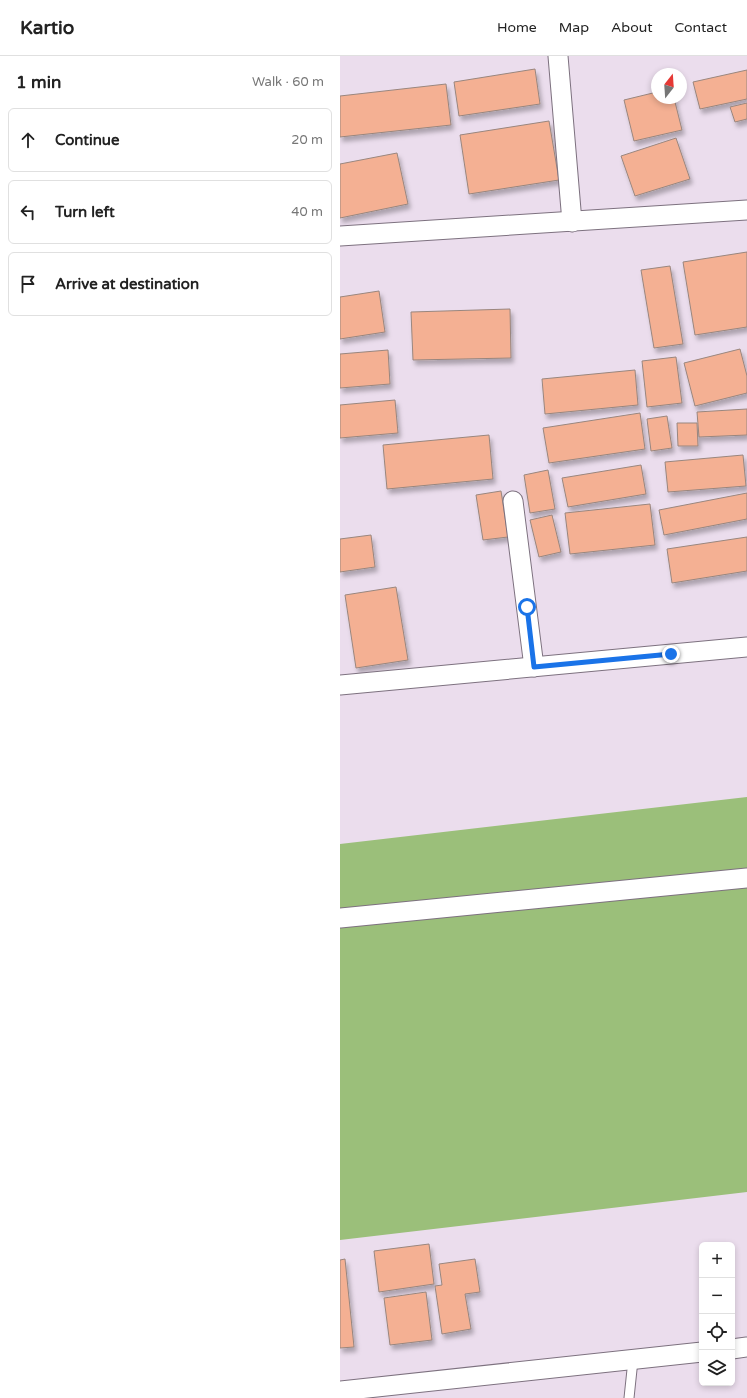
<!DOCTYPE html>
<html lang="en">
<head>
<meta charset="utf-8">
<style>
	:root { --surface:#fff; --page:#f2f2f2; --text:#222; --muted:#767676; --line:#e0e0e0 }
	body { margin:0; font-family:"Varela Round",sans-serif; background:var(--page); color:var(--text) }
	.controls { position:absolute; right:12px; bottom:12px; display:grid; overflow:hidden; border-radius:6px; box-shadow:0 2px 6px #0003 }
	.controls button { width:36px; height:36px; display:grid; place-items:center; padding:0; border:0; border-bottom:1px solid var(--line); background:var(--surface); color:var(--text); font:20px sans-serif }
	.compass { position:absolute; left:311px; top:12px; width:36px; height:36px; border-radius:50%; background:var(--surface); box-shadow:0 2px 6px #0003; rotate:17deg }
	.stop { position:absolute; width:12px; height:12px; margin:-9px; border:3px solid #1a73e8; border-radius:50%; background:#fff }
	.stop.end { background:#1a73e8; border-color:#fff; box-shadow:0 1px 4px #0008 }
	.list { margin:0; padding:0; list-style:none }
	h2 { display:flex; justify-content:space-between; align-items:center; height:52px; margin:0; padding:0 16px; font-size:17px }
	h2 small { font-size:13px; font-weight:400; color:var(--muted) }
	.list li { display:grid; grid-template-columns:26px 1fr auto; gap:12px; align-items:center; box-sizing:border-box; height:64px; margin:0 8px 8px; padding:0 8px; border:1px solid var(--line); border-radius:6px }
	.list b { display:block; font-size:15px; white-space:nowrap }
	.list em { font-size:13px; font-style:normal; color:var(--muted) }
	.icon { flex:none; width:22px; height:22px; fill:none; stroke:currentColor; stroke-width:2; stroke-linecap:round; stroke-linejoin:round }
	.map { position:relative; flex:none; width:407px; height:1342px; overflow:hidden }
	header { display:flex; align-items:center; gap:24px; box-sizing:border-box; height:56px; padding:0 20px; background:var(--surface); border-bottom:1px solid var(--line) }
	header strong { font-size:19px }
	nav { display:flex; gap:22px; margin-inline-start:auto; font-size:14px }
	main { display:flex }
	aside { flex:1; background:var(--surface) }
	.map>svg:first-child { display:block }
</style>
</head>
<body>
<header>
<strong>Kartio</strong>
<nav><a>Home</a><a>Map</a><a>About</a><a>Contact</a></nav>
</header>
<main>
<aside>
<h2>1 min<small>Walk · 60 m</small></h2>
<ul class="list">
<li><svg class="icon" aria-label="ahead" viewBox="0 0 24 24"><path d="M12 20V5M6 11l6-6 6 6"/></svg><div><b>Continue</b></div><em>20 m</em></li>
<li><svg class="icon" aria-label="left" viewBox="0 0 24 24"><path d="M17 20v-9H6M10 6l-5 5 5 5"/></svg><div><b>Turn left</b></div><em>40 m</em></li>
<li><svg class="icon" aria-label="arrive" viewBox="0 0 24 24"><path d="M6 21V4h12l-3 4 3 4H6"/></svg><div><b>Arrive at destination</b></div></li>
</ul>
</aside>
<div class="map">
<svg width="407" height="1342" viewBox="0 0 407 1342">
	<defs>
		<filter id="shadow"><feDropShadow dx="2.5" dy="4.5" stdDeviation="2" flood-color="#0004"/></filter>
	</defs>
	<rect width="100%" height="100%" fill="#ebdded"/>
	<!-- green -->
	<path fill="#9bbf7a" d="M 407,741 L 407,1136 L 0,1184 L 0,788 Z"/>
	<!-- building -->
	<g fill="#f4b093" stroke="#99867e" filter="url(#shadow)">
		<path d="M 195,13 L 200,48 L 119,60 L 114,26 Z"/>
		<path d="M 407,14 L 407,43 L 360,53 L 353,26 Z"/>
		<path d="M 106,28 L 111,69 L 0,81 L 0,40 Z"/>
		<path d="M 317,36 L 317,42 L 334,42 L 342,74 L 294,85 L 284,44 Z"/>
		<path d="M 407,47 L 407,63 L 395,66 L 390,51 Z"/>
		<path d="M 209,65 L 219,124 L 129,138 L 120,79 Z"/>
		<path d="M 336,82 L 350,123 L 295,140 L 281,100 Z"/>
		<path d="M 57,97 L 68,148 L 0,162 L 0,108 Z"/>
		<path d="M 407,196 L 407,271 L 355,279 L 343,206 Z"/>
		<path d="M 330,210 L 343,288 L 314,292 L 301,214 Z"/>
		<path d="M 39,235 L 45,276 L 0,283 L 0,241 Z"/>
		<path d="M 170,253 L 171,302 L 73,304 L 71,256 Z"/>
		<path d="M 400,293 L 407,320 L 407,337 L 355,350 L 344,307 Z"/>
		<path d="M 48,294 L 50,328 L 0,332 L 0,298 Z"/>
		<path d="M 336,301 L 342,347 L 307,351 L 302,305 Z"/>
		<path d="M 295,314 L 298,349 L 205,358 L 202,323 Z"/>
		<path d="M 55,344 L 58,377 L 0,382 L 0,349 Z"/>
		<path d="M 407,353 L 407,379 L 359,381 L 357,356 Z"/>
		<path d="M 300,357 L 305,393 L 209,407 L 203,372 Z"/>
		<path d="M 327,360 L 332,392 L 311,395 L 307,363 Z"/>
		<path d="M 337,367 L 357,367 L 358,390 L 338,390 Z"/>
		<path d="M 149,379 L 153,423 L 47,433 L 43,389 Z"/>
		<path d="M 403,399 L 406,430 L 328,436 L 325,406 Z"/>
		<path d="M 301,409 L 306,438 L 228,451 L 222,422 Z"/>
		<path d="M 208,414 L 215,453 L 190,457 L 184,419 Z"/>
		<path d="M 161,435 L 168,481 L 143,484 L 136,439 Z"/>
		<path d="M 407,437 L 407,463 L 324,479 L 319,454 Z"/>
		<path d="M 310,448 L 315,489 L 230,498 L 225,457 Z"/>
		<path d="M 212,459 L 221,496 L 199,501 L 190,464 Z"/>
		<path d="M 31,479 L 35,511 L 0,516 L 0,483 Z"/>
		<path d="M 407,481 L 407,515 L 332,527 L 327,493 Z"/>
		<path d="M 56,531 L 68,604 L 16,612 L 5,539 Z"/>
		<path d="M 89,1188 L 94,1228 L 39,1236 L 34,1195 Z"/>
		<path d="M 5,1203 L 14,1291 L 0,1292 L 0,1204 Z"/>
		<path d="M 135,1203 L 140,1236 L 125,1238 L 131,1273 L 102,1278 L 95,1230 L 102,1229 L 99,1208 Z"/>
		<path d="M 86,1236 L 92,1284 L 50,1289 L 44,1242 Z"/>
	</g>
	<g fill="none" stroke-linecap="round" stroke-linejoin="round">
		<!-- service casing -->
		<g stroke="#7d717f" stroke-width="11">
			<path id="service" d="M 289,1342 L 293,1304"/>
		</g>
		<!-- minor casing -->
		<g stroke="#7d717f" stroke-width="21">
			<g id="minor">
				<path d="M 218,0 L 232,166"/>
				<path d="M 0,180 L 407,154"/>
				<path d="M 173,445 L 194,611"/>
				<path d="M 0,629 L 407,591"/>
				<path d="M 0,862 L 407,822"/>
				<path d="M 392,1293 L 407,1291"/>
				<path d="M 0,1335 L 362,1296"/>
			</g>
		</g>
		<!-- service -->
		<use href="#service" stroke="#fff" stroke-width="9"/>
		<!-- minor -->
		<use href="#minor" stroke="#fff" stroke-width="19"/>
	</g>
	<g fill="none" stroke-linecap="round" stroke-linejoin="round">
		<!-- route -->
		<path stroke="#1a73e8" stroke-width="5" d="M 187,551 L 194,611 L 331,598"/>
	</g>
</svg>
<div class="controls">
<button>+</button>
<button>−</button>
<button><svg class="icon" aria-label="locate" viewBox="0 0 24 24"><circle cx="12" cy="12" r="6"/><path d="M12 2v4M12 18v4M2 12h4M18 12h4"/></svg></button>
<button><svg class="icon" aria-label="layers" viewBox="0 0 24 24"><path d="M12 4l9 5-9 5-9-5zM3 14l9 5 9-5"/></svg></button>
</div>
<svg class="compass" viewBox="-18 -18 36 36"><path d="M0-13l5 13h-10z" fill="#e53935"/><path d="M0 13l5-13h-10z" fill="#767676"/></svg>
<div class="stop" style="left:187px;top:551px"></div>
<div class="stop end" style="left:331px;top:598px"></div>
</div>
</main>
</body>
</html>
